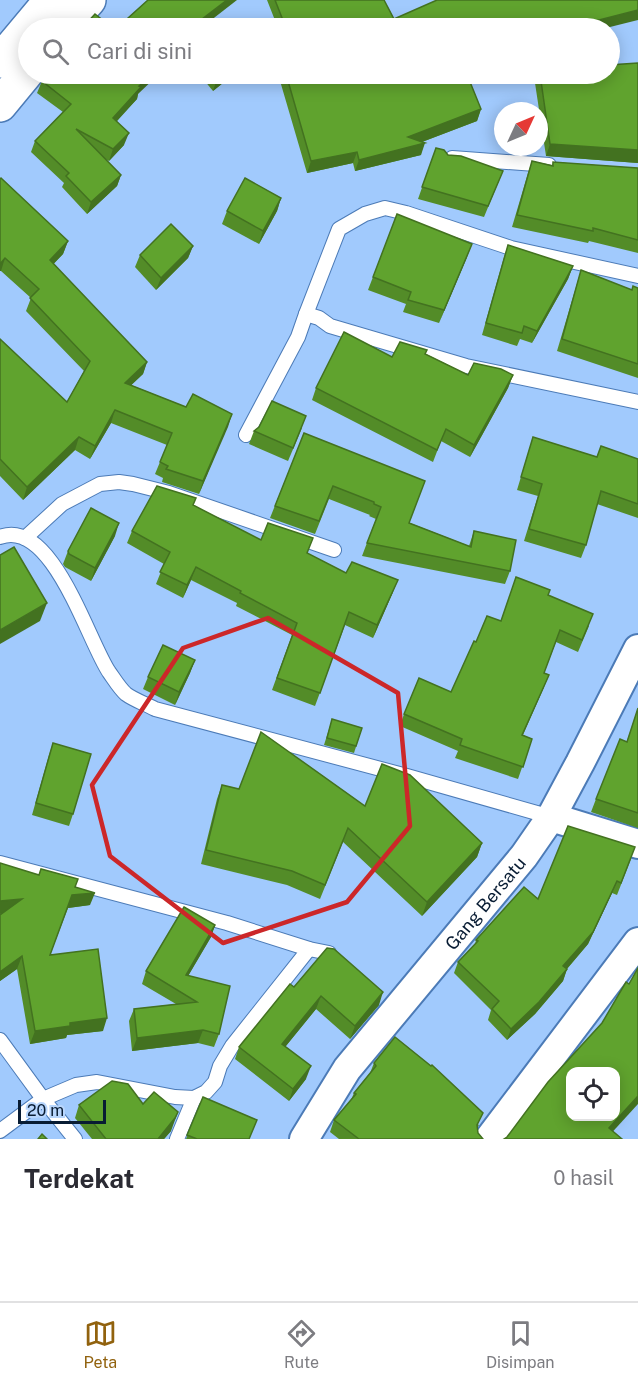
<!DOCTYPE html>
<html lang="id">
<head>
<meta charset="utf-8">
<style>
	:root { --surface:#fff; --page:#f7f7f7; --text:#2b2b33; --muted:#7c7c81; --line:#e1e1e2; --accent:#91620e }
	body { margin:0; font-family:"Public Sans",sans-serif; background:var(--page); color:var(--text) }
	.controls { position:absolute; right:18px; bottom:18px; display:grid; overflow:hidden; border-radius:12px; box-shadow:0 3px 15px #0003 }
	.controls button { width:54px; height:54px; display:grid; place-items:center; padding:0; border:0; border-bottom:2px solid var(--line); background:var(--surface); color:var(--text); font:30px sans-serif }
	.compass { position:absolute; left:494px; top:102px; width:54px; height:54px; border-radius:50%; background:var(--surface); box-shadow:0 3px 15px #0003; rotate:46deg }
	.scale { position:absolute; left:18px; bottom:15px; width:88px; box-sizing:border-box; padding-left:6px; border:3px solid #081c33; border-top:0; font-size:16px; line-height:21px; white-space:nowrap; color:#081c33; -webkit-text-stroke:4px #b8d6fd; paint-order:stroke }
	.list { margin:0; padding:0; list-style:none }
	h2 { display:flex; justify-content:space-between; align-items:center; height:78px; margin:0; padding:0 24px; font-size:26px }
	h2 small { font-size:20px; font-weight:400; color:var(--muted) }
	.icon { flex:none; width:33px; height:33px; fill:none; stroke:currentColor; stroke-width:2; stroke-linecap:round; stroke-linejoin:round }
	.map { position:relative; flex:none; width:638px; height:1139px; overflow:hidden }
	.search { position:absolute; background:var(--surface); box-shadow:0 3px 15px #0003; left:18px; right:18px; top:18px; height:66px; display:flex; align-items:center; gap:15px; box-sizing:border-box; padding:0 21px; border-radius:33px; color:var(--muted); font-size:22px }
	.sheet { height:162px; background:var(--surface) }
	nav { display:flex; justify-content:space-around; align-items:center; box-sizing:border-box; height:84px; border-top:2px solid var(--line); background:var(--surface); font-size:16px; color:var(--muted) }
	nav a { display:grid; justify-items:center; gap:3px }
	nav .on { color:var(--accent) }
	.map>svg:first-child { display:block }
</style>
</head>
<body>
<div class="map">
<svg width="638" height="1139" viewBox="0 0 638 1139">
	<rect width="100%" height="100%" fill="#a1cafd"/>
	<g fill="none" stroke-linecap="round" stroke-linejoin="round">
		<!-- lane casing -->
		<g stroke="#4c7bb7" stroke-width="16">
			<g id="lane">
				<path d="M 452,158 L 549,165"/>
				<path d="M 306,314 L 339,229 L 365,214 L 385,208 L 406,213 L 511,248 L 638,276"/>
				<path d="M 246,435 L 298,337 L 306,314 L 319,318 L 330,326 L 466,366 L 638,402"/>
				<path d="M 0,537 C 52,517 88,641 109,672 C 114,679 120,689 126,694 C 134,700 146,704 155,709 L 407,776 L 551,817"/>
				<path d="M 25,538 L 62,504 L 100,484 L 119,482 L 133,484 L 169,493 L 334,550"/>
				<path d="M 0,863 L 227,923 L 309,949 L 329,953"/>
				<path d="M 0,1040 L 43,1099 L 75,1139"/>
				<path d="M 0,1131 L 43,1099 L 76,1085 L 97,1082 L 175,1097 L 194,1098 L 206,1092 L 215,1082 L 220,1066 L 232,1046 L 309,949"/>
				<path d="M 177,1139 L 194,1098"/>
			</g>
		</g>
		<!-- street casing -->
		<g stroke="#4c7bb7" stroke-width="32">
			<g id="street">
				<path d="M 551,817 L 638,844"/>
				<path id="s1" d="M 304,1139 L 347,1069 L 524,856 L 551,817 L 580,763 L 638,649"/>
				<path d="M 489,1139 L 638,942"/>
			</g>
		</g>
		<!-- highway casing -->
		<g stroke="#4c7bb7" stroke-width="36">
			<g id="highway">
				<path d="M 64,28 L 89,0"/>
				<path d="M 0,61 L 51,0"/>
				<path d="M 0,105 L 28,71"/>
			</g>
		</g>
		<!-- lane -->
		<use href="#lane" stroke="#fff" stroke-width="14"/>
		<!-- street -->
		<use href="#street" stroke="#fff" stroke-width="28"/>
		<!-- highway -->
		<use href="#highway" stroke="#fff" stroke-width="33"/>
	</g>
	<!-- wall -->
	<g fill="#538c28">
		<path d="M 267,0 L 384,0 L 394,19 L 606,28 L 278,28 Z"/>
		<path d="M 638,63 L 638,163 L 546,156 L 535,83 L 538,74 L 609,74 Z"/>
		<path d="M 199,74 L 234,74 L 213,91 Z"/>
		<path d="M 278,74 L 476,74 L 465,77 L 481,109 L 477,121 L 422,142 L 421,155 L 355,171 L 353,163 L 307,173 Z"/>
		<path d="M 42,81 L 138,94 L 137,99 L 116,121 L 124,145 L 109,161 L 105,159 L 121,175 L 117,186 L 87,214 L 62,187 L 64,183 L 31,152 L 35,141 L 63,112 L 37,93 Z"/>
		<path d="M 436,148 L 448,155 L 503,171 L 484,217 L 418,199 Z"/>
		<path d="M 532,161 L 552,165 L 553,162 L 638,168 L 638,253 L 589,241 L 588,243 L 512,227 L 528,173 Z"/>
		<path d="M 0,179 L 68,241 L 63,254 L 53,264 L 147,362 L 143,374 L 131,385 L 186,407 L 232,414 L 199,494 L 162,482 L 163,478 L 155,474 L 167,445 L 111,423 L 90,459 L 75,450 L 23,500 L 0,476 L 0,339 L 67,402 L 84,371 L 26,311 L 31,298 L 1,271 L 0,271 Z"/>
		<path d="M 281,198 L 277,211 L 259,244 L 222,224 L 227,211 Z"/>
		<path d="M 397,214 L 467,257 L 439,323 L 403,312 L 406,304 L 368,290 Z"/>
		<path d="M 508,245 L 573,266 L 568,279 L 532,343 L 520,339 L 517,346 L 482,335 L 504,257 Z"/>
		<path d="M 193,246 L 188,258 L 156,290 L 135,267 L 140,255 Z"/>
		<path d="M 581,270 L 632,290 L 638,288 L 638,378 L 557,351 Z"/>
		<path d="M 426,354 L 468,375 L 513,375 L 508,388 L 470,457 L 441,441 L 433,462 L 312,400 L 316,388 L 392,357 Z"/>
		<path d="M 302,428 L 288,461 L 249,444 L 254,431 Z"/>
		<path d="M 304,433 L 410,523 L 469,546 L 474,531 L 510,571 L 505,584 L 362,556 L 376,519 L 369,516 L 370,515 L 329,499 L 315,534 L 270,518 Z"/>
		<path d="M 533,437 L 597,457 L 638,459 L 638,518 L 597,504 L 586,545 L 581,558 L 524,541 L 538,496 L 517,490 Z"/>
		<path d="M 193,505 L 261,540 L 307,553 L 346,573 L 393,592 L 373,638 L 345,625 L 315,706 L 272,690 L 292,635 L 236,606 L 237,603 L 191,580 L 183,598 L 156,584 L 164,564 L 127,543 L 132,531 Z"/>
		<path d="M 115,536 L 91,581 L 65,567 L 63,564 L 68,551 Z"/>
		<path d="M 548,595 L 589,626 L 578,652 L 556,642 L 544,673 L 544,687 L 523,735 L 532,739 L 518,779 L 455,758 L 458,751 L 400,726 L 404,714 L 451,692 L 476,642 L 501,621 Z"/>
		<path d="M 195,660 L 190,673 L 175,705 L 143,689 L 148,677 Z"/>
		<path d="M 638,708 L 638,828 L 591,812 L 596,799 L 627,741 Z"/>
		<path d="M 330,726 L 362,728 L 354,753 L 324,745 Z"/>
		<path d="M 53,743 L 73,814 L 69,826 L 32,815 L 49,755 Z"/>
		<path d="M 222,785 L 239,789 L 365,806 L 482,843 L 477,857 L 422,916 L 343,842 L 320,899 L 287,885 L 201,864 L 217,799 Z"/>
		<path d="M 631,859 L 617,895 L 612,893 L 588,944 L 567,969 L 563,981 L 535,1014 L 507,1040 L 488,1020 L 491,1010 L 454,973 L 458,962 L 475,945 L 476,940 L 538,899 Z"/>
		<path d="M 75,887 L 90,905 L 68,908 L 50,955 L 103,1031 L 67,1035 L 66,1038 L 30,1044 L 17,969 L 0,981 L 0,915 L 3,913 Z"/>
		<path d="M 215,925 L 211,937 L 188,976 L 219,1034 L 214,1047 L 198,1043 L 132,1051 L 129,1021 L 134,1009 L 176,1004 L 142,984 L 146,971 Z"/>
		<path d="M 294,987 L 379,1005 L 350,1039 L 316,1009 L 285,1047 L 306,1079 L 289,1101 L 235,1059 L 239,1047 Z"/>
		<path d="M 374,1063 L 479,1125 L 477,1128 L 478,1133 L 483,1139 L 339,1139 L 330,1132 L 334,1120 L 351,1100 L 354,1093 L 370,1073 Z"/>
		<path d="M 203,1097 L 250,1139 L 186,1139 Z"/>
		<path d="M 143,1104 L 171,1131 L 164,1139 L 92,1139 L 75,1118 L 79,1105 Z"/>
	</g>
	<!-- shaded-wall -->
	<g fill="#437220">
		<path d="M 227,0 L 237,0 L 201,28 L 202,19 Z"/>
		<path d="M 638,10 L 638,20 L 606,28 L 568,28 Z"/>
		<path d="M 152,74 L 159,74 L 138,94 L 137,99 L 109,130 L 113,118 L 139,86 Z"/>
		<path d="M 225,74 L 234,74 L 213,91 L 217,79 Z"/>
		<path d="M 461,74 L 476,74 L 459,79 Z"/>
		<path d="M 481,109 L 477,121 L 406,148 L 425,143 L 421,155 L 355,171 L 359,160 L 408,137 Z"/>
		<path d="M 129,133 L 124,145 L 109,161 L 113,149 Z"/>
		<path d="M 550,144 L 638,150 L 638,163 L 546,156 Z"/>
		<path d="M 357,152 L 353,163 L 307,173 L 311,161 Z"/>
		<path d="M 121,175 L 117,186 L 87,214 L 91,202 Z"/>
		<path d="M 281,198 L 277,211 L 259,244 L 263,231 Z"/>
		<path d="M 68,241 L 63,254 L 45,273 L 50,260 Z"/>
		<path d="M 472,244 L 467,257 L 439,323 L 444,310 Z"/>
		<path d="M 193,246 L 188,258 L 156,290 L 161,278 Z"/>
		<path d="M 5,258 L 1,271 L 0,271 L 0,264 Z"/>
		<path d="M 573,266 L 568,279 L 532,343 L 537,331 Z"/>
		<path d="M 147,362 L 143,374 L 121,395 L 125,383 Z"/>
		<path d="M 513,375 L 508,388 L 470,457 L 474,445 Z"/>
		<path d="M 115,410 L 111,423 L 90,459 L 95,446 Z"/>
		<path d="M 232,414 L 228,427 L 199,494 L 203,481 Z"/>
		<path d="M 79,437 L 75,450 L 23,500 L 27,487 Z"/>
		<path d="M 119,523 L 115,536 L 91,581 L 95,568 Z"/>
		<path d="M 196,567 L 191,580 L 183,598 L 187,585 Z"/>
		<path d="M 398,580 L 393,592 L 373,638 L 377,625 Z"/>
		<path d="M 47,603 L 40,621 L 0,644 L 0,630 Z"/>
		<path d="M 195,660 L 190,673 L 175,705 L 179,692 Z"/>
		<path d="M 549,675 L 544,687 L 517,747 L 522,735 Z"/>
		<path d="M 482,843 L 477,857 L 422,916 L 427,902 Z"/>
		<path d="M 617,881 L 612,893 L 588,944 L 559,978 L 563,966 Z"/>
		<path d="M 95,893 L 90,905 L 68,908 L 72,895 Z"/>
		<path d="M 22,899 L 18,912 L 0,914 L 0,901 Z"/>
		<path d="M 215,925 L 211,937 L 181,988 L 186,975 Z"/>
		<path d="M 22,956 L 17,969 L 0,981 L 0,972 Z"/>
		<path d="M 567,969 L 563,981 L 535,1014 L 507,1040 L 511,1029 Z"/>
		<path d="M 383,992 L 379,1005 L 350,1039 L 355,1026 Z"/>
		<path d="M 321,996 L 316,1009 L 277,1057 L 282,1044 Z"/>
		<path d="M 107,1018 L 103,1031 L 67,1035 L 66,1038 L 30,1044 L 35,1031 L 70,1023 Z"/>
		<path d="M 203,1030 L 198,1043 L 132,1051 L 137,1038 Z"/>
		<path d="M 311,1066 L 306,1079 L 289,1101 L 293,1089 Z"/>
		<path d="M 638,1096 L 638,1104 L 606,1139 L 609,1128 Z"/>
		<path d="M 178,1112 L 171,1131 L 164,1139 L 158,1139 Z"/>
	</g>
	<!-- building -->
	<g fill="#60a32e" stroke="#437220" stroke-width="1.5" fill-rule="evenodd">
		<path d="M 148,0 L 227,0 L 202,19 L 210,28 L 117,28 Z"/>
		<path d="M 275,0 L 384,0 L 394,19 L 437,0 L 638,0 L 638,10 L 568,28 L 286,28 Z"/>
		<path d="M 95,14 L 113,28 L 82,28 Z"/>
		<path d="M 638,63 L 638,150 L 550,144 L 540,74 L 609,74 L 609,65 Z"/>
		<path d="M 47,74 L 152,74 L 139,86 L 141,87 L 113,118 L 129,133 L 113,149 L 76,129 L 121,175 L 91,202 L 66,176 L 69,173 L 35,141 L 71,104 L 42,81 Z"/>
		<path d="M 213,74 L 225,74 L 217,79 Z"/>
		<path d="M 286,74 L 465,74 L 465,77 L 468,77 L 481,109 L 408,137 L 425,143 L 359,160 L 357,152 L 311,161 Z"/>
		<path d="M 436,148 L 444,150 L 448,155 L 461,156 L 503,171 L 488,206 L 422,187 Z"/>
		<path d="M 532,161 L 553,166 L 553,162 L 638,168 L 638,240 L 593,228 L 593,231 L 517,215 Z"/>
		<path d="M 1,178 L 68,241 L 50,260 L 147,362 L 125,383 L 186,407 L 193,394 L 232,414 L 203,481 L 166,469 L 168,466 L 160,462 L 172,433 L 115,410 L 95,446 L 79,437 L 27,487 L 0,459 L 0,339 L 67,402 L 90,361 L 30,298 L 39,289 L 5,258 L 0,264 L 0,179 Z"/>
		<path d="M 245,178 L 281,198 L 263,231 L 227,211 Z"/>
		<path d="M 397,214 L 472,244 L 444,310 L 408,300 L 411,292 L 373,277 Z"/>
		<path d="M 171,224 L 193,246 L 161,278 L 140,255 Z"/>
		<path d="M 508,245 L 573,266 L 537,331 L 524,326 L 522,333 L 486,323 Z"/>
		<path d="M 581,270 L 632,290 L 633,286 L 638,288 L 638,364 L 562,339 Z"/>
		<path d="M 344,332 L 392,357 L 400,342 L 427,350 L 425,354 L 468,375 L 474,363 L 501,369 L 513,375 L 474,445 L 446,429 L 437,450 L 316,388 Z"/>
		<path d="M 272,401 L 306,416 L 293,448 L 254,431 L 259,427 Z"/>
		<path d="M 304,433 L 425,481 L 409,523 L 471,547 L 474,531 L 516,540 L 510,571 L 367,543 L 381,507 L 374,504 L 374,502 L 333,486 L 319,521 L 275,506 Z"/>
		<path d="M 533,437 L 597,457 L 601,446 L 638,459 L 638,504 L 601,491 L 586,545 L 529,529 L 542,484 L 521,477 Z"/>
		<path d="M 157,486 L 196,498 L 193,505 L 261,540 L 268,523 L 313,538 L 307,553 L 346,573 L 352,562 L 398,580 L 377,625 L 349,612 L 320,693 L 277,678 L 297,623 L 240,593 L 241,591 L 196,567 L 187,585 L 160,572 L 170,552 L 132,531 Z"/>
		<path d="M 91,508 L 119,523 L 95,568 L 69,554 L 68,551 Z"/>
		<path d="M 14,547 L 47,603 L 0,630 L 0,555 Z"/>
		<path d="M 516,577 L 550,590 L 548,595 L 593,614 L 582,640 L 560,630 L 544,673 L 549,675 L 522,735 L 532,739 L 523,767 L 460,745 L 462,739 L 404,714 L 419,678 L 451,692 L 474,641 L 476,642 L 487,616 L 501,621 Z"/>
		<path d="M 163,645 L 195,660 L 179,692 L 148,677 Z"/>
		<path d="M 638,708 L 638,813 L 596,799 L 620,739 L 627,742 Z"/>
		<path d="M 332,719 L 362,728 L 356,746 L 327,738 Z"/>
		<path d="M 261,732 L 365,806 L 382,764 L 410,775 L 482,843 L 427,902 L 348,828 L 325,885 L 292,871 L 206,850 L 222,785 L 239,789 Z"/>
		<path d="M 53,743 L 91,754 L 73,814 L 36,803 Z"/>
		<path d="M 568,826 L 635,847 L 621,883 L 617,881 L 593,932 L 563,966 L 567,969 L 539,1002 L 511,1029 L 492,1009 L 499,1001 L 458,962 L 478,941 L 476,940 L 524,887 L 538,899 Z"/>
		<path d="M 0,863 L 39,875 L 41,869 L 78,879 L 75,887 L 95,893 L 72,895 L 50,955 L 98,949 L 107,1018 L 70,1023 L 70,1026 L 35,1031 L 22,956 L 0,972 L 0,915 L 22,899 L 0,901 Z"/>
		<path d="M 184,907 L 215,925 L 186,975 L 230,986 L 219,1034 L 203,1030 L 137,1038 L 134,1009 L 197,1002 L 146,971 Z"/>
		<path d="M 327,948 L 334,949 L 383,992 L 355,1026 L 321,996 L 282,1044 L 311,1066 L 293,1089 L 239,1047 L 290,984 L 294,987 Z"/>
		<path d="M 638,968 L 638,1096 L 609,1128 L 622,1139 L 504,1139 L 507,1137 L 548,1082 L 602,1023 L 626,982 L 629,984 ZM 570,1071 L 615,1071 L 615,1116 L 570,1116 Z"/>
		<path d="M 395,1037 L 431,1066 L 432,1065 L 483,1113 L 477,1125 L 478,1133 L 483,1139 L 359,1139 L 334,1120 L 356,1094 L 354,1093 L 376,1066 L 374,1063 Z"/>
		<path d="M 112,1081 L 128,1084 L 143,1104 L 154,1092 L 178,1112 L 175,1118 L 158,1139 L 106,1139 L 79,1105 Z"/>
		<path d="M 203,1097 L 257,1120 L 249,1139 L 197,1139 L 187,1135 Z"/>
		<path d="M 42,1134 L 47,1139 L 38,1139 Z"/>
	</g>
	<!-- marked area -->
	<path fill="none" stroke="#cc2729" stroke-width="4.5" stroke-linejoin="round" d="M 268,618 L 398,693 L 410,826 L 347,902 L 223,943 L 110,856 L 92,785 L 183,648 Z"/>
	<g text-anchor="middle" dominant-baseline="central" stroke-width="6" stroke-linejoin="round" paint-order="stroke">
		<!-- street labels -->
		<g font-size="18" fill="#081c33" stroke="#b8d6fd">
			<text stroke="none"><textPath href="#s1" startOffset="298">Gang Bersatu</textPath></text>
		</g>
	</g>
</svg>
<div class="controls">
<button><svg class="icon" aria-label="locate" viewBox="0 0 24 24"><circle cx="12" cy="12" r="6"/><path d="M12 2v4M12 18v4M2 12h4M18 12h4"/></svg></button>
</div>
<svg class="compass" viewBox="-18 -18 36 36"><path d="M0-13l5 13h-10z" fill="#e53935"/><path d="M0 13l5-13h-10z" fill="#7c7c81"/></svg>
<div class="scale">20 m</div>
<div class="search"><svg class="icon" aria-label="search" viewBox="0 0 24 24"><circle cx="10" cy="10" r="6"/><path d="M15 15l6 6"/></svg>Cari di sini</div>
</div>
<section class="sheet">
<h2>Terdekat<small>0 hasil</small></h2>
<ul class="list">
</ul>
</section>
<nav>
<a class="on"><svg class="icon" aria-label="map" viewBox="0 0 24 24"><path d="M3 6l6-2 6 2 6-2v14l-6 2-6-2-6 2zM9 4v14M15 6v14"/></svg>Peta</a>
<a><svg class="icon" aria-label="directions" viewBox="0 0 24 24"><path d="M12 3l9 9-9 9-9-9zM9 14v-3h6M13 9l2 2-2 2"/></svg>Rute</a>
<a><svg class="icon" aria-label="saved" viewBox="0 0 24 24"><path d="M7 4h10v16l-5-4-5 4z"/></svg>Disimpan</a>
</nav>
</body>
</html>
